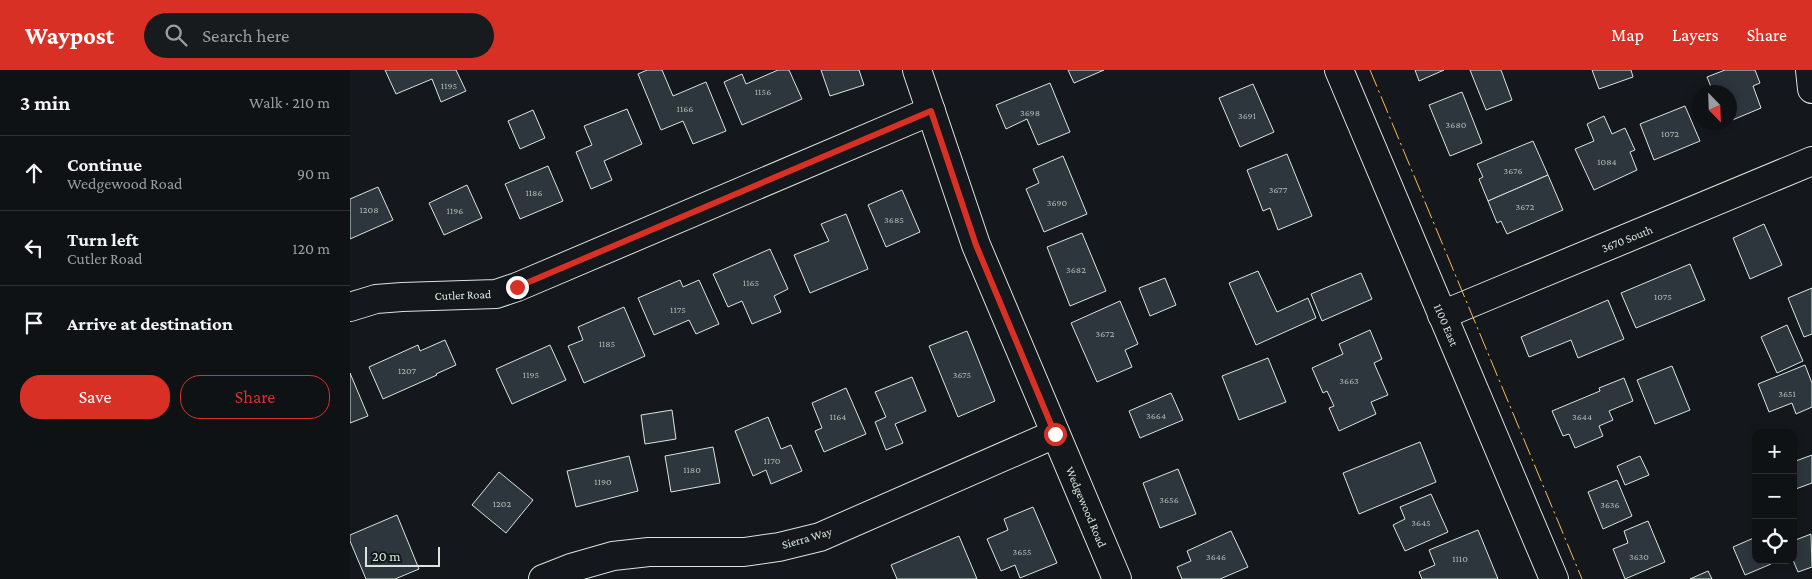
<!DOCTYPE html>
<html lang="en">
<head>
<meta charset="utf-8">
<style>
	:root { --surface:#0f1215; --page:#181b1e; --text:#f1f3f6; --muted:#9b9ea0; --line:#2f3234; --accent:#d93025 }
	body { margin:0; font-family:"Crimson Pro",serif; background:var(--page); color:var(--text) }
	.controls { position:absolute; right:15px; bottom:15px; display:grid; overflow:hidden; border-radius:10px; box-shadow:0 2px 8px #0003 }
	.controls button { width:45px; height:45px; display:grid; place-items:center; padding:0; border:0; border-bottom:1px solid var(--line); background:var(--surface); color:var(--text); font:25px sans-serif }
	.compass { position:absolute; left:1342px; top:15px; width:45px; height:45px; border-radius:50%; background:var(--surface); box-shadow:0 2px 8px #0003; rotate:157deg }
	.scale { position:absolute; left:15px; bottom:12px; width:75px; box-sizing:border-box; padding-left:5px; border:2px solid #d8e6dc; border-top:0; font-size:14px; line-height:18px; white-space:nowrap; color:#d8e6dc; -webkit-text-stroke:4px #14181c; paint-order:stroke }
	.stop { position:absolute; width:15px; height:15px; margin:-11px; border:4px solid #d93025; border-radius:50%; background:#fff }
	.stop.end { background:#d93025; border-color:#fff; box-shadow:0 1px 5px #0008 }
	.list { margin:0; padding:0; list-style:none }
	h2 { display:flex; justify-content:space-between; align-items:center; height:65px; margin:0; padding:0 20px; font-size:21px }
	h2 small { font-size:16px; font-weight:400; color:var(--muted) }
	.list li { display:grid; grid-template-columns:32px 1fr auto; gap:15px; align-items:center; box-sizing:border-box; height:75px; padding:0 20px; border-top:1px solid var(--line) }
	.list b { display:block; font-size:19px; white-space:nowrap }
	.list p { margin:0; font-size:16px; white-space:nowrap; color:var(--muted) }
	.list em { font-size:16px; font-style:normal; color:var(--muted) }
	.actions { display:flex; gap:10px; padding:15px 20px }
	.actions a { flex:1; padding:11px 0; border:1px solid var(--accent); border-radius:20px; text-align:center; font-size:18px; color:var(--accent) }
	.actions .main { background:var(--accent); color:#fff }
	.icon { flex:none; width:28px; height:28px; fill:none; stroke:currentColor; stroke-width:2; stroke-linecap:round; stroke-linejoin:round }
	.map { position:relative; flex:none; width:1462px; height:509px; overflow:hidden }
	header { display:flex; align-items:center; gap:30px; box-sizing:border-box; height:70px; padding:0 25px; background:var(--accent); color:#fff }
	header strong { font-size:24px }
	nav { display:flex; gap:28px; margin-inline-start:auto; font-size:18px }
	.search { width:350px; height:45px; background:var(--page); display:flex; align-items:center; gap:12px; box-sizing:border-box; padding:0 18px; border-radius:28px; color:var(--muted); font-size:19px }
	main { display:flex }
	aside { flex:1; background:var(--surface) }
	.map>svg:first-child { display:block }
</style>
</head>
<body>
<header>
<strong>Waypost</strong>
<div class="search"><svg class="icon" aria-label="search" viewBox="0 0 24 24"><circle cx="10" cy="10" r="6"/><path d="M15 15l6 6"/></svg>Search here</div>
<nav><a>Map</a><a>Layers</a><a>Share</a></nav>
</header>
<main>
<aside>
<h2>3 min<small>Walk · 210 m</small></h2>
<ul class="list">
<li><svg class="icon" aria-label="ahead" viewBox="0 0 24 24"><path d="M12 20V5M6 11l6-6 6 6"/></svg><div><b>Continue</b><p>Wedgewood Road</p></div><em>90 m</em></li>
<li><svg class="icon" aria-label="left" viewBox="0 0 24 24"><path d="M17 20v-9H6M10 6l-5 5 5 5"/></svg><div><b>Turn left</b><p>Cutler Road</p></div><em>120 m</em></li>
<li><svg class="icon" aria-label="arrive" viewBox="0 0 24 24"><path d="M6 21V4h12l-3 4 3 4H6"/></svg><div><b>Arrive at destination</b></div></li>
</ul>
<div class="actions"><a class="main">Save</a><a>Share</a></div>
</aside>
<div class="map">
<svg width="1462" height="509" viewBox="0 0 1462 509">
	<rect width="100%" height="100%" fill="#14181c"/>
	<!-- building -->
	<g fill="#2c363c" stroke="#d8e6dc">
		<path d="M 35,0 L 106,0 L 116,21 L 91,32 L 82,9 L 46,24 Z"/>
		<path d="M 297,0 L 312,0 L 323,26 L 356,12 L 376,61 L 343,74 L 333,51 L 311,60 L 288,4 Z"/>
		<path d="M 428,0 L 439,0 L 452,29 L 392,55 L 374,12 L 392,4 L 396,14 Z"/>
		<path d="M 471,0 L 509,0 L 514,15 L 480,26 Z"/>
		<path d="M 718,0 L 754,0 L 724,13 Z"/>
		<path d="M 1065,0 L 1094,0 L 1069,11 Z"/>
		<path d="M 1120,0 L 1151,0 L 1162,30 L 1136,40 Z"/>
		<path d="M 1242,0 L 1281,0 L 1283,7 L 1249,19 Z"/>
		<path d="M 1375,0 L 1405,0 L 1410,13 L 1403,16 L 1411,38 L 1380,51 L 1380,22 L 1363,22 L 1357,7 Z"/>
		<path d="M 700,13 L 720,62 L 688,75 L 677,49 L 656,59 L 646,35 Z"/>
		<path d="M 903,14 L 924,62 L 890,77 L 869,28 Z"/>
		<path d="M 1112,22 L 1132,73 L 1100,86 L 1079,35 Z"/>
		<path d="M 1335,36 L 1350,71 L 1304,90 L 1290,54 Z"/>
		<path d="M 277,39 L 292,74 L 254,91 L 262,110 L 241,119 L 226,82 L 242,75 L 234,56 Z"/>
		<path d="M 183,40 L 195,68 L 170,79 L 158,51 Z"/>
		<path d="M 1254,46 L 1262,64 L 1275,58 L 1285,80 L 1280,82 L 1287,100 L 1244,120 L 1225,79 L 1244,71 L 1237,54 Z"/>
		<path d="M 1183,71 L 1198,105 L 1138,131 L 1129,109 L 1133,107 L 1127,94 Z"/>
		<path d="M 937,84 L 962,146 L 928,160 L 920,138 L 913,141 L 897,100 Z"/>
		<path d="M 713,86 L 737,144 L 694,162 L 676,119 L 689,113 L 683,99 Z"/>
		<path d="M 198,96 L 213,131 L 170,149 L 155,114 Z"/>
		<path d="M 1198,105 L 1213,140 L 1157,164 L 1151,151 L 1147,153 L 1138,131 Z"/>
		<path d="M 117,115 L 132,148 L 94,165 L 79,133 Z"/>
		<path d="M 28,117 L 43,150 L 0,169 L 0,129 Z"/>
		<path d="M 552,120 L 570,162 L 536,177 L 518,135 Z"/>
		<path d="M 496,144 L 518,199 L 460,223 L 444,185 L 479,171 L 471,154 Z"/>
		<path d="M 1414,154 L 1432,195 L 1400,209 L 1383,168 Z"/>
		<path d="M 732,163 L 756,221 L 720,236 L 697,177 Z"/>
		<path d="M 420,179 L 438,219 L 424,226 L 431,242 L 402,254 L 392,231 L 378,237 L 363,204 Z"/>
		<path d="M 1340,194 L 1355,230 L 1286,258 L 1271,223 Z"/>
		<path d="M 908,201 L 927,242 L 958,228 L 966,248 L 906,275 L 879,213 Z"/>
		<path d="M 1011,203 L 1022,229 L 972,251 L 961,224 Z"/>
		<path d="M 815,208 L 826,235 L 800,246 L 789,218 Z"/>
		<path d="M 330,210 L 333,217 L 349,210 L 369,254 L 346,264 L 339,250 L 304,265 L 288,228 Z"/>
		<path d="M 1462,218 L 1462,264 L 1454,267 L 1438,228 Z"/>
		<path d="M 1258,230 L 1274,269 L 1228,288 L 1221,270 L 1179,287 L 1171,267 Z"/>
		<path d="M 770,231 L 788,274 L 775,280 L 782,297 L 747,312 L 721,253 Z"/>
		<path d="M 274,237 L 295,286 L 234,313 L 218,276 L 233,270 L 228,257 Z"/>
		<path d="M 1437,255 L 1453,291 L 1427,303 L 1411,267 Z"/>
		<path d="M 1020,260 L 1032,289 L 1024,293 L 1038,325 L 1021,332 L 1026,344 L 989,361 L 979,338 L 984,336 L 977,321 L 973,323 L 962,298 L 993,284 L 989,274 Z"/>
		<path d="M 617,261 L 645,331 L 608,347 L 579,276 Z"/>
		<path d="M 95,270 L 106,295 L 86,304 L 87,305 L 33,329 L 19,297 L 68,275 L 70,281 Z"/>
		<path d="M 200,275 L 216,310 L 162,334 L 146,299 Z"/>
		<path d="M 918,288 L 936,332 L 889,350 L 872,306 Z"/>
		<path d="M 1455,295 L 1462,313 L 1462,337 L 1446,344 L 1442,333 L 1419,342 L 1408,314 Z"/>
		<path d="M 1322,296 L 1340,340 L 1305,354 L 1287,310 Z"/>
		<path d="M 0,303 L 18,346 L 0,353 Z"/>
		<path d="M 562,307 L 576,341 L 545,354 L 553,373 L 536,380 L 525,352 L 536,347 L 525,322 Z"/>
		<path d="M 1274,308 L 1283,331 L 1259,341 L 1263,350 L 1249,356 L 1253,366 L 1225,378 L 1219,364 L 1213,366 L 1202,341 L 1250,321 L 1249,318 Z"/>
		<path d="M 496,318 L 516,364 L 474,382 L 465,361 L 472,358 L 462,333 Z"/>
		<path d="M 821,323 L 833,350 L 790,368 L 779,341 Z"/>
		<path d="M 322,340 L 326,369 L 295,374 L 291,345 Z"/>
		<path d="M 418,347 L 431,379 L 441,375 L 452,401 L 421,414 L 416,400 L 403,406 L 385,361 Z"/>
		<path d="M 1070,372 L 1086,412 L 1009,444 L 993,403 Z"/>
		<path d="M 363,377 L 370,413 L 321,422 L 315,386 Z"/>
		<path d="M 1462,385 L 1462,413 L 1443,420 L 1443,392 Z"/>
		<path d="M 279,386 L 288,421 L 226,437 L 217,401 Z"/>
		<path d="M 1290,386 L 1299,405 L 1275,415 L 1267,396 Z"/>
		<path d="M 828,399 L 846,444 L 810,458 L 793,413 Z"/>
		<path d="M 149,402 L 183,430 L 156,463 L 122,435 Z"/>
		<path d="M 1267,410 L 1282,446 L 1253,459 L 1238,422 Z"/>
		<path d="M 1081,424 L 1098,462 L 1055,481 L 1043,455 L 1055,449 L 1050,437 Z"/>
		<path d="M 683,437 L 707,493 L 670,508 L 665,495 L 651,501 L 637,469 L 658,460 L 654,449 Z"/>
		<path d="M 47,445 L 69,499 L 45,509 L 16,509 L 0,471 L 0,465 Z"/>
		<path d="M 1298,451 L 1315,492 L 1275,509 L 1263,479 L 1278,473 L 1274,461 Z"/>
		<path d="M 1128,460 L 1148,509 L 1072,509 L 1069,502 L 1085,495 L 1079,480 Z"/>
		<path d="M 881,461 L 898,497 L 870,509 L 832,509 L 827,497 L 841,491 L 837,481 Z"/>
		<path d="M 1461,464 L 1462,497 L 1448,502 L 1443,490 L 1443,471 Z"/>
		<path d="M 609,466 L 627,509 L 547,509 L 541,495 Z"/>
		<path d="M 1406,467 L 1406,490 L 1419,490 L 1421,494 L 1395,505 L 1383,477 Z"/>
		<path d="M 1358,501 L 1362,509 L 1340,509 Z"/>
	</g>
	<g fill="none" stroke-linecap="round" stroke-linejoin="round">
		<!-- minor casing -->
		<g stroke="#d8e6dc" stroke-width="30">
			<g id="minor">
				<path d="M 567,0 L 626,175 L 767,509"/>
				<path d="M 989,0 L 1204,509"/>
				<path d="M 1460,0 L 1462,19"/>
				<path d="M 0,237 L 26,229 L 52,227 L 146,224 L 167,217 L 581,41"/>
				<path d="M 1092,245 L 1462,91"/>
				<path d="M 193,509 L 221,498 L 263,486 L 299,482 L 394,482 L 429,477 L 470,467 L 705,364"/>
			</g>
		</g>
		<!-- minor -->
		<use href="#minor" stroke="#14181c" stroke-width="28"/>
		<!-- power -->
		<path stroke="#ffb74d" stroke-width="1" stroke-dasharray="18 4 2.5 4" stroke-linecap="butt" d="M 1020,0 L 1232,509"/>
	</g>
	<g fill="none" stroke-linecap="round" stroke-linejoin="round">
		<!-- route -->
		<path stroke="#d93025" stroke-width="6" d="M 167,217 L 581,41 L 626,175 L 705,364"/>
	</g>
	<g text-anchor="middle" dominant-baseline="central" stroke-width="4" stroke-linejoin="round" paint-order="stroke">
		<!-- number labels -->
		<g font-size="10" fill="#adbab4">
			<text x="99" y="15">1195</text>
			<text x="413" y="21">1156</text>
			<text x="335" y="38">1166</text>
			<text x="680" y="42">3698</text>
			<text x="897" y="45">3691</text>
			<text x="1106" y="54">3680</text>
			<text x="1320" y="63">1072</text>
			<text x="1257" y="91">1084</text>
			<text x="1163" y="100">3676</text>
			<text x="928" y="119">3677</text>
			<text x="184" y="122">1186</text>
			<text x="707" y="132">3690</text>
			<text x="1175" y="136">3672</text>
			<text x="19" y="139">1208</text>
			<text x="105" y="140">1196</text>
			<text x="544" y="149">3685</text>
			<text x="726" y="199">3682</text>
			<text x="401" y="212">1165</text>
			<text x="1313" y="226">1075</text>
			<text x="328" y="239">1175</text>
			<text x="755" y="263">3672</text>
			<text x="257" y="273">1185</text>
			<text x="57" y="300">1207</text>
			<text x="181" y="304">1195</text>
			<text x="612" y="304">3675</text>
			<text x="999" y="310">3663</text>
			<text x="1437" y="323">3651</text>
			<text x="806" y="345">3664</text>
			<text x="488" y="346">1164</text>
			<text x="1232" y="346">3644</text>
			<text x="422" y="390">1170</text>
			<text x="342" y="399">1180</text>
			<text x="253" y="411">1190</text>
			<text x="819" y="429">3656</text>
			<text x="152" y="433">1202</text>
			<text x="1260" y="434">3636</text>
			<text x="1071" y="452">3645</text>
			<text x="672" y="481">3655</text>
			<text x="866" y="486">3646</text>
			<text x="1289" y="486">3630</text>
			<text x="1110" y="488">1110</text>
		</g>
		<!-- street labels -->
		<g font-size="12" fill="#d8e6dc" stroke="#14181c">
			<text transform="translate(1277 169) rotate(-22)">3670 South</text>
			<text transform="translate(113 225) rotate(-2)">Cutler Road</text>
			<text transform="translate(1096 255) rotate(67)">1100 East</text>
			<text transform="translate(736 437) rotate(67)">Wedgewood Road</text>
			<text transform="translate(457 468) rotate(-16)">Sierra Way</text>
		</g>
	</g>
</svg>
<div class="controls">
<button>+</button>
<button>−</button>
<button><svg class="icon" aria-label="locate" viewBox="0 0 24 24"><circle cx="12" cy="12" r="6"/><path d="M12 2v4M12 18v4M2 12h4M18 12h4"/></svg></button>
</div>
<svg class="compass" viewBox="-18 -18 36 36"><path d="M0-13l5 13h-10z" fill="#e53935"/><path d="M0 13l5-13h-10z" fill="#9b9ea0"/></svg>
<div class="scale">20 m</div>
<div class="stop" style="left:705px;top:364px"></div>
<div class="stop end" style="left:167px;top:217px"></div>
</div>
</main>
</body>
</html>
